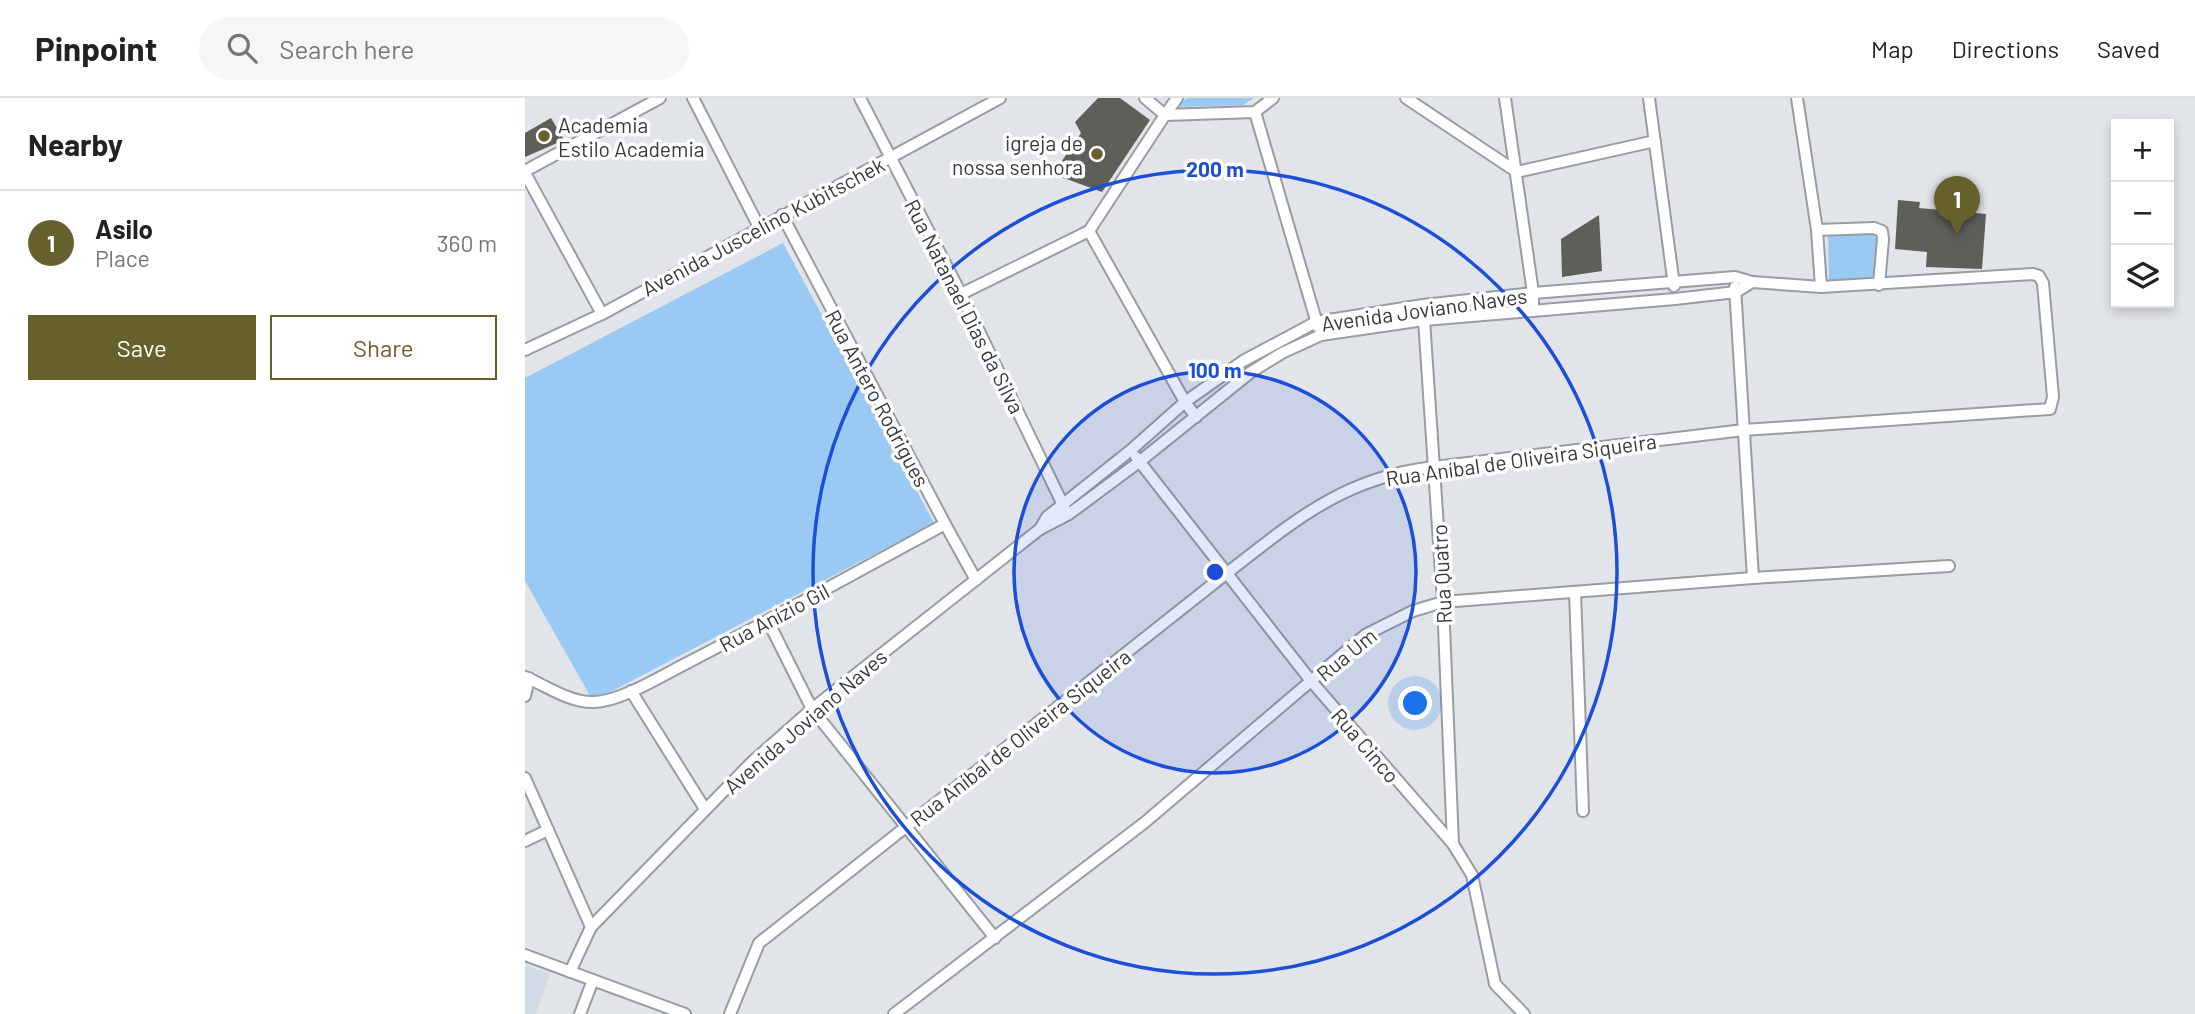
<!DOCTYPE html>
<html lang="en">
<head>
<meta charset="utf-8">
<style>
	:root { --surface:#fff; --page:#f6f6f6; --text:#222; --muted:#767676; --line:#e0e0e0; --accent:#66602c }
	body { margin:0; font-family:Barlow,sans-serif; background:var(--page); color:var(--text) }
	.controls { position:absolute; right:21px; top:21px; display:grid; overflow:hidden; border-radius:0px; box-shadow:0 4px 10px #0003 }
	.controls button { width:63px; height:63px; display:grid; place-items:center; padding:0; border:0; border-bottom:2px solid var(--line); background:var(--surface); color:var(--text); font:35px sans-serif }
	.you { position:absolute; left:891px; top:606px; width:24px; height:24px; margin:-18px; border:5px solid #fff; border-radius:50%; background:#1a73e8; box-shadow:0 0 0 10px #1a73e833 }
	.badge { display:grid; place-items:center; width:46px; height:46px; border-radius:50%; background:var(--accent); color:#fff; font-size:23px; font-weight:700 }
	.pin { position:absolute; translate:-50% -58px; filter:drop-shadow(0 2px 4px #0008) }
	.pin::after { content:''; position:absolute; top:37px; width:24px; height:21px; background:inherit; clip-path:polygon(0 0,100% 0,50% 100%) }
	.list { margin:0; padding:0; list-style:none }
	h2 { display:flex; justify-content:space-between; align-items:center; height:91px; margin:0; padding:0 28px; font-size:30px }
	h2 small { font-size:23px; font-weight:400; color:var(--muted) }
	.list li { display:grid; grid-template-columns:46px 1fr auto; gap:21px; align-items:center; box-sizing:border-box; height:105px; padding:0 28px; border-top:2px solid var(--line) }
	.list b { display:block; font-size:26px; white-space:nowrap }
	.list p { margin:0; font-size:23px; white-space:nowrap; color:var(--muted) }
	.list em { font-size:23px; font-style:normal; color:var(--muted) }
	.actions { display:flex; gap:14px; padding:21px 28px }
	.actions a { flex:1; padding:16px 0; border:2px solid var(--accent); border-radius:0px; text-align:center; font-size:24px; color:var(--accent) }
	.actions .main { background:var(--accent); color:#fff }
	.icon { flex:none; width:38px; height:38px; fill:none; stroke:currentColor; stroke-width:2; stroke-linecap:round; stroke-linejoin:round }
	.map { position:relative; flex:none; width:1670px; height:916px; overflow:hidden }
	header { display:flex; align-items:center; gap:42px; box-sizing:border-box; height:98px; padding:0 35px; background:var(--surface); border-bottom:2px solid var(--line) }
	header strong { font-size:33px }
	nav { display:flex; gap:38px; margin-inline-start:auto; font-size:24px }
	.search { width:490px; height:63px; background:var(--page); display:flex; align-items:center; gap:18px; box-sizing:border-box; padding:0 24px; border-radius:38px; color:var(--muted); font-size:26px }
	main { display:flex }
	aside { flex:1; background:var(--surface) }
	.map>svg:first-child { display:block }
</style>
</head>
<body>
<header>
<strong>Pinpoint</strong>
<div class="search"><svg class="icon" aria-label="search" viewBox="0 0 24 24"><circle cx="10" cy="10" r="6"/><path d="M15 15l6 6"/></svg>Search here</div>
<nav><a>Map</a><a>Directions</a><a>Saved</a></nav>
</header>
<main>
<aside>
<h2>Nearby<small></small></h2>
<ul class="list">
<li><span class="badge">1</span><div><b>Asilo</b><p>Place</p></div><em>360 m</em></li>
</ul>
<div class="actions"><a class="main">Save</a><a>Share</a></div>
</aside>
<div class="map">
<svg width="1670" height="916" viewBox="0 0 1670 916">
	<rect width="100%" height="100%" fill="#e1e5ea"/>
	<!-- built -->
	<path fill="#d1dbe5" d="M 0,867 L 25,876 L 11,916 L 0,916 Z"/>
	<!-- green -->
	<g fill="#9ac9f4">
		<path d="M 663,0 L 729,0 L 718,7 L 655,9 L 653,5 Z"/>
		<path d="M 1352,135 L 1350,184 L 1304,183 L 1303,137 Z"/>
		<path d="M 258,145 L 409,425 L 68,603 L 0,483 L 0,280 Z"/>
	</g>
	<!-- building -->
	<g fill="#5f5f5a">
		<path d="M 573,0 L 595,0 L 625,22 L 577,94 L 528,76 L 556,35 L 550,24 Z"/>
		<path d="M 26,20 L 39,42 L 0,59 L 0,35 Z"/>
		<path d="M 1373,102 L 1395,104 L 1394,110 L 1461,116 L 1457,171 L 1401,169 L 1402,154 L 1370,151 Z"/>
		<path d="M 1074,117 L 1077,173 L 1037,179 L 1036,141 Z"/>
	</g>
	<g fill="none" stroke-linecap="round" stroke-linejoin="round">
		<!-- minor casing -->
		<g stroke="#989da1" stroke-width="14">
			<g id="minor">
				<path d="M 168,0 L 234,129"/>
				<path d="M 335,0 L 436,196 L 540,411"/>
				<path d="M 620,0 L 640,17 L 652,0"/>
				<path d="M 881,0 L 992,74 L 1130,43"/>
				<path d="M 980,0 L 1008,195 L 1008,213"/>
				<path d="M 1124,0 L 1149,188"/>
				<path d="M 1272,0 L 1292,132 L 1296,189"/>
				<path d="M 730,14 L 793,229"/>
				<path d="M 0,73 L 135,0"/>
				<path d="M 0,75 L 77,216"/>
				<path d="M 257,117 L 420,426 L 451,482"/>
				<path d="M 1292,132 L 1349,130 L 1357,133 L 1358,141 L 1354,187"/>
				<path d="M 564,133 L 660,304 L 671,319"/>
				<path d="M 1210,189 L 1228,480"/>
				<path d="M 436,196 L 564,133 L 640,17 L 730,14 L 748,0"/>
				<path d="M 898,207 L 918,504 L 928,746"/>
				<path d="M 0,252 L 77,216 L 475,0"/>
				<path d="M 611,359 L 786,583 L 928,746 L 947,777 L 970,886 L 999,916"/>
				<path d="M 1050,494 L 1058,713"/>
				<path d="M 243,523 L 287,611 L 470,840"/>
				<path d="M 0,579 C 22,588 45,605 69,604 C 95,604 138,577 162,565 C 249,520 334,473 420,426"/>
				<path d="M 106,593 L 180,711"/>
				<path d="M 0,598 L 4,580"/>
				<path d="M 0,680 L 66,829"/>
				<path d="M 0,743 L 23,732"/>
				<path d="M 0,857 L 160,916"/>
				<path d="M 45,874 L 66,829 L 227,664 L 287,611 L 515,431 L 544,416 L 614,364 L 726,274 L 757,255 L 796,237 L 899,222 L 1150,201 L 1211,194 L 1227,184"/>
				<path d="M 55,916 L 68,882"/>
				<path d="M 205,916 L 234,845 L 702,475 C 770,422 820,379 909,369 L 1219,332 L 1525,311 L 1528,299 L 1518,185 L 1514,178 L 1508,176 L 1296,189 L 1227,184 L 1210,179 L 1008,195 L 898,207 L 791,224 L 718,263 L 660,304 L 606,352 L 522,419 L 515,431"/>
				<path d="M 369,916 L 619,725 L 840,537 L 888,513 L 918,504 L 1228,480 L 1424,468"/>
			</g>
		</g>
		<!-- minor -->
		<use href="#minor" stroke="#fff" stroke-width="10"/>
	</g>
	<!-- distance rings -->
	<circle cx="690" cy="474" r="201" fill="#1d4ed8" fill-opacity=".12"/>
	<g fill="none" stroke="#1d4ed8" stroke-width="3.5">
		<circle cx="690" cy="474" r="201"/>
		<circle cx="690" cy="474" r="402"/>
	</g>
	<!-- markers -->
	<g fill="#66602c" stroke="#fff" stroke-width="2.5">
		<circle cx="19" cy="38" r="7"/>
		<circle cx="572" cy="56" r="7"/>
	</g>
	<g text-anchor="middle" dominant-baseline="central" stroke-width="7" stroke-linejoin="round" paint-order="stroke">
		<!-- poi labels -->
		<g font-size="21" fill="#38393b" stroke="#fff" text-anchor="start">
			<text x="33" y="26">Academia<tspan x="33" dy="24">Estilo Academia</tspan></text>
			<text x="558" y="44" text-anchor="end">igreja de<tspan x="558" dy="24">nossa senhora</tspan></text>
		</g>
		<!-- street labels -->
		<g font-size="21" fill="#38393b" stroke="#fff">
			<text transform="translate(238 128) rotate(-28)">Avenida Juscelino Kubitschek</text>
			<text transform="translate(440 208) rotate(63)">Rua Natanael Dias da Silva</text>
			<text transform="translate(899 211) rotate(-8)">Avenida Joviano Naves</text>
			<text transform="translate(353 300) rotate(62)">Rua Antero Rodrigues</text>
			<text transform="translate(996 361) rotate(-8)">Rua Aníbal de Oliveira Siqueira</text>
			<text transform="translate(916 476) rotate(-93)">Rua Quatro</text>
			<text transform="translate(249 519) rotate(-28)">Rua Anízio Gil</text>
			<text transform="translate(821 556) rotate(-39)">Rua Um</text>
			<text transform="translate(280 623) rotate(-41)">Avenida Joviano Naves</text>
			<text transform="translate(495 639) rotate(-38)">Rua Aníbal de Oliveira Siqueira</text>
			<text transform="translate(841 647) rotate(49)">Rua Cinco</text>
		</g>
	</g>
	<circle cx="690" cy="474" r="10" fill="#1d4ed8" stroke="#fff" stroke-width="3.5"/>
	<g font-size="21" text-anchor="middle" font-weight="bold" fill="#1d4ed8" stroke="#fff" stroke-width="7" stroke-linejoin="round" paint-order="stroke">
		<text x="690" y="79">200 m</text>
		<text x="690" y="280">100 m</text>
	</g>
</svg>
<div class="controls">
<button>+</button>
<button>−</button>
<button><svg class="icon" aria-label="layers" viewBox="0 0 24 24"><path d="M12 4l9 5-9 5-9-5zM3 14l9 5 9-5"/></svg></button>
</div>
<div class="you"></div>
<div class="pin badge" style="left:1432px;top:136px">1</div>
</div>
</main>
</body>
</html>
